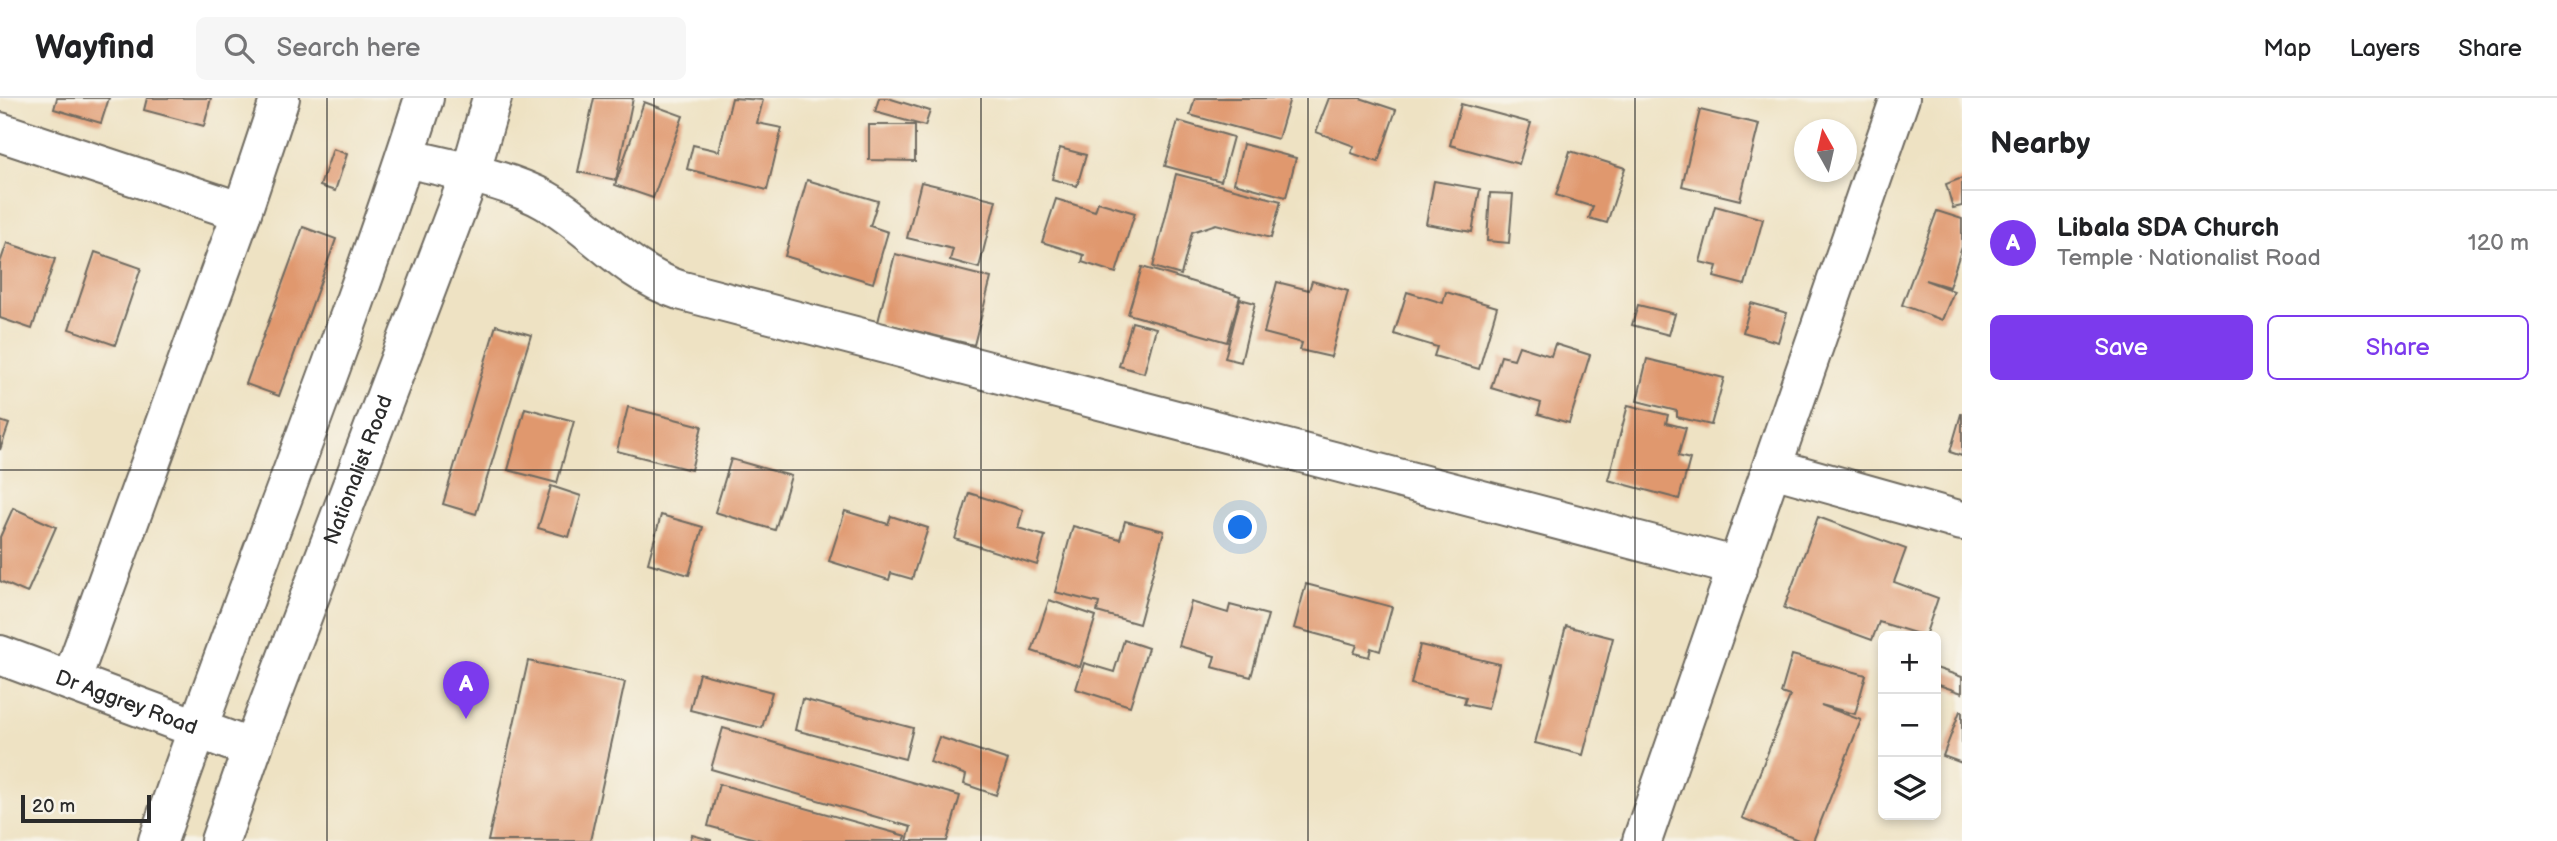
<!DOCTYPE html>
<html lang="en">
<head>
<meta charset="utf-8">
<style>
	:root { --surface:#fff; --page:#f6f6f6; --text:#202124; --muted:#757577; --line:#e0e0e0; --accent:#7c3aed }
	body { margin:0; font-family:"Balsamiq Sans",sans-serif; background:var(--page); color:var(--text) }
	.controls { position:absolute; right:21px; bottom:21px; display:grid; overflow:hidden; border-radius:10px; box-shadow:0 4px 10px #0003 }
	.controls button { width:63px; height:63px; display:grid; place-items:center; padding:0; border:0; border-bottom:2px solid var(--line); background:var(--surface); color:var(--text); font:35px sans-serif }
	.compass { position:absolute; left:1794px; top:21px; width:63px; height:63px; border-radius:50%; background:var(--surface); box-shadow:0 4px 10px #0003; rotate:352deg }
	.scale { position:absolute; left:21px; bottom:18px; width:130px; box-sizing:border-box; padding-left:7px; border:4px solid #2b2b2b; border-top:0; font-size:19px; line-height:24px; white-space:nowrap; color:#2b2b2b; -webkit-text-stroke:5px #f7f3e8; paint-order:stroke }
	.you { position:absolute; left:1241px; top:430px; width:24px; height:24px; margin:-18px; border:5px solid #fff; border-radius:50%; background:#1a73e8; box-shadow:0 0 0 10px #1a73e833 }
	.badge { display:grid; place-items:center; width:46px; height:46px; border-radius:50%; background:var(--accent); color:#fff; font-size:23px; font-weight:700 }
	.pin { position:absolute; translate:-50% -58px; filter:drop-shadow(0 2px 4px #0008) }
	.pin::after { content:''; position:absolute; top:37px; width:24px; height:21px; background:inherit; clip-path:polygon(0 0,100% 0,50% 100%) }
	.list { margin:0; padding:0; list-style:none }
	h2 { display:flex; justify-content:space-between; align-items:center; height:91px; margin:0; padding:0 28px; font-size:30px }
	h2 small { font-size:23px; font-weight:400; color:var(--muted) }
	.list li { display:grid; grid-template-columns:46px 1fr auto; gap:21px; align-items:center; box-sizing:border-box; height:105px; padding:0 28px; border-top:2px solid var(--line) }
	.list b { display:block; font-size:26px; white-space:nowrap }
	.list p { margin:0; font-size:23px; white-space:nowrap; color:var(--muted) }
	.list em { font-size:23px; font-style:normal; color:var(--muted) }
	.actions { display:flex; gap:14px; padding:21px 28px }
	.actions a { flex:1; padding:16px 0; border:2px solid var(--accent); border-radius:10px; text-align:center; font-size:24px; color:var(--accent) }
	.actions .main { background:var(--accent); color:#fff }
	.icon { flex:none; width:38px; height:38px; fill:none; stroke:currentColor; stroke-width:2; stroke-linecap:round; stroke-linejoin:round }
	.map { position:relative; flex:none; width:1962px; height:743px; overflow:hidden }
	header { display:flex; align-items:center; gap:42px; box-sizing:border-box; height:98px; padding:0 35px; background:var(--surface); border-bottom:2px solid var(--line) }
	header strong { font-size:33px }
	nav { display:flex; gap:38px; margin-inline-start:auto; font-size:24px }
	.search { width:490px; height:63px; background:var(--page); display:flex; align-items:center; gap:18px; box-sizing:border-box; padding:0 24px; border-radius:10px; color:var(--muted); font-size:26px }
	main { display:flex }
	aside { flex:1; background:var(--surface) }
	.map>svg:first-child { display:block }
</style>
</head>
<body>
<header>
<strong>Wayfind</strong>
<div class="search"><svg class="icon" aria-label="search" viewBox="0 0 24 24"><circle cx="10" cy="10" r="6"/><path d="M15 15l6 6"/></svg>Search here</div>
<nav><a>Map</a><a>Layers</a><a>Share</a></nav>
</header>
<main>
<div class="map">
<svg width="1962" height="743" viewBox="0 0 1962 743">
	<rect width="100%" height="100%" fill="#f7f3e8"/>
	<filter id="ink" filterUnits="userSpaceOnUse"><feTurbulence type="fractalNoise" baseFrequency=".0143" numOctaves="2"/><feDisplacementMap in="SourceGraphic" scale="14" xChannelSelector="R" yChannelSelector="G"/><feConvolveMatrix kernelMatrix="1 2 1 2 8 2 1 2 1" color-interpolation-filters="sRGB"/></filter>
	<filter id="wash" filterUnits="userSpaceOnUse"><feTurbulence type="fractalNoise" baseFrequency=".00686" numOctaves="4" result="noise"/><feDisplacementMap in="SourceGraphic" scale="28" xChannelSelector="R" yChannelSelector="G"/><feGaussianBlur stdDeviation="1.57" result="paint"/><feColorMatrix in="noise" values="0 0 0 0 0 0 0 0 0 0 0 0 0 0 0 0 0 1.4 0 .05"/><feComposite in="paint" operator="in"/></filter>
	<g filter="url(#wash)">
		<rect width="100%" height="100%" fill="#eee2c3"/>
		<g id="blocks">
			<!-- building -->
			<g fill="#e0986e">
				<path d="M 57,0 L 109,0 L 101,25 L 54,11 Z"/>
				<path d="M 147,0 L 211,0 L 204,28 L 144,12 Z"/>
				<path d="M 594,0 L 633,0 L 616,82 L 578,74 Z"/>
				<path d="M 732,0 L 763,2 L 757,25 L 782,30 L 767,92 L 687,71 L 693,47 L 719,53 Z"/>
				<path d="M 879,0 L 888,0 L 930,13 L 925,28 L 875,14 Z"/>
				<path d="M 1195,0 L 1290,0 L 1278,41 L 1190,17 Z"/>
				<path d="M 1329,0 L 1360,0 L 1396,12 L 1378,64 L 1351,55 L 1354,48 L 1316,34 Z"/>
				<path d="M 644,4 L 683,18 L 653,100 L 615,87 Z"/>
				<path d="M 1461,6 L 1531,25 L 1519,66 L 1450,47 Z"/>
				<path d="M 1700,12 L 1759,26 L 1740,102 L 1682,88 Z"/>
				<path d="M 1178,23 L 1233,39 L 1221,83 L 1165,68 Z"/>
				<path d="M 869,27 L 915,27 L 915,63 L 869,62 Z"/>
				<path d="M 1243,46 L 1296,60 L 1286,99 L 1234,85 Z"/>
				<path d="M 1060,50 L 1086,57 L 1077,88 L 1052,81 Z"/>
				<path d="M 333,51 L 347,56 L 335,93 L 320,88 Z"/>
				<path d="M 1570,53 L 1625,70 L 1607,125 L 1589,120 L 1593,109 L 1556,97 Z"/>
				<path d="M 1176,76 L 1281,103 L 1271,140 L 1216,126 L 1192,134 L 1181,177 L 1153,169 Z"/>
				<path d="M 1962,80 L 1962,108 L 1953,110 L 1946,86 Z"/>
				<path d="M 807,82 L 878,103 L 870,128 L 888,134 L 873,185 L 785,158 Z"/>
				<path d="M 1434,83 L 1480,91 L 1472,134 L 1426,126 Z"/>
				<path d="M 921,84 L 996,102 L 979,170 L 950,162 L 953,151 L 907,140 Z"/>
				<path d="M 1490,95 L 1513,96 L 1509,145 L 1487,143 Z"/>
				<path d="M 1056,101 L 1095,113 L 1098,104 L 1135,115 L 1116,175 L 1082,164 L 1084,157 L 1042,144 Z"/>
				<path d="M 1715,108 L 1763,121 L 1745,187 L 1714,179 L 1717,168 L 1700,164 Z"/>
				<path d="M 1937,113 L 1962,121 L 1962,149 L 1949,189 L 1925,182 L 1954,193 L 1942,222 L 1902,207 Z"/>
				<path d="M 303,129 L 336,141 L 279,298 L 246,286 Z"/>
				<path d="M 7,145 L 55,161 L 32,231 L 0,220 L 0,165 Z"/>
				<path d="M 95,154 L 141,170 L 115,247 L 69,231 Z"/>
				<path d="M 895,156 L 991,180 L 974,247 L 878,224 Z"/>
				<path d="M 1142,169 L 1240,198 L 1227,244 L 1128,216 Z"/>
				<path d="M 1312,183 L 1348,193 L 1331,259 L 1300,252 L 1302,245 L 1264,235 L 1277,184 L 1309,192 Z"/>
				<path d="M 1407,194 L 1443,205 L 1446,194 L 1497,209 L 1479,271 L 1434,258 L 1437,249 L 1394,236 Z"/>
				<path d="M 1240,201 L 1255,205 L 1241,264 L 1225,260 Z"/>
				<path d="M 1751,205 L 1787,215 L 1778,244 L 1743,234 Z"/>
				<path d="M 1638,207 L 1675,216 L 1669,237 L 1632,227 Z"/>
				<path d="M 1132,224 L 1156,230 L 1144,275 L 1119,268 Z"/>
				<path d="M 496,227 L 531,237 L 476,416 L 443,406 Z"/>
				<path d="M 1555,246 L 1590,257 L 1569,325 L 1538,316 L 1541,305 L 1491,290 L 1501,258 L 1514,261 L 1519,248 L 1551,258 Z"/>
				<path d="M 1647,261 L 1724,280 L 1711,327 L 1677,319 L 1677,313 L 1637,303 Z"/>
				<path d="M 1628,307 L 1668,317 L 1666,325 L 1686,330 L 1678,358 L 1690,361 L 1679,401 L 1608,382 Z"/>
				<path d="M 628,309 L 702,328 L 691,372 L 617,353 Z"/>
				<path d="M 525,310 L 574,323 L 557,385 L 508,372 Z"/>
				<path d="M 1961,316 L 1962,316 L 1962,358 L 1950,354 Z"/>
				<path d="M 0,323 L 9,326 L 0,352 Z"/>
				<path d="M 731,361 L 791,378 L 775,432 L 715,414 Z"/>
				<path d="M 551,388 L 581,398 L 569,439 L 538,430 Z"/>
				<path d="M 969,395 L 1023,412 L 1018,430 L 1045,438 L 1037,467 L 955,441 Z"/>
				<path d="M 13,410 L 56,429 L 27,495 L 0,483 L 0,439 Z"/>
				<path d="M 845,413 L 888,426 L 891,418 L 928,430 L 912,481 L 891,475 L 889,482 L 829,463 Z"/>
				<path d="M 661,417 L 703,429 L 689,477 L 648,465 Z"/>
				<path d="M 1818,419 L 1906,451 L 1894,484 L 1938,500 L 1925,538 L 1879,524 L 1872,542 L 1784,510 Z"/>
				<path d="M 1125,423 L 1164,433 L 1139,526 L 1097,514 L 1099,505 L 1055,494 L 1073,428 L 1120,441 Z"/>
				<path d="M 1306,486 L 1392,509 L 1380,553 L 1371,550 L 1369,559 L 1354,555 L 1357,547 L 1294,530 Z"/>
				<path d="M 1049,502 L 1096,518 L 1080,569 L 1032,553 Z"/>
				<path d="M 1191,504 L 1228,515 L 1230,507 L 1268,517 L 1251,579 L 1212,569 L 1215,558 L 1179,548 Z"/>
				<path d="M 1566,528 L 1613,540 L 1583,657 L 1535,645 Z"/>
				<path d="M 1124,542 L 1148,550 L 1130,608 L 1076,591 L 1084,565 L 1114,574 Z"/>
				<path d="M 1420,547 L 1499,566 L 1488,611 L 1464,606 L 1466,599 L 1411,586 Z"/>
				<path d="M 1792,557 L 1866,577 L 1855,616 L 1821,607 L 1861,622 L 1813,743 L 1801,743 L 1742,720 L 1790,598 L 1781,595 Z"/>
				<path d="M 528,563 L 625,584 L 590,743 L 488,743 Z"/>
				<path d="M 1936,570 L 1962,579 L 1962,595 L 1936,586 Z"/>
				<path d="M 699,575 L 772,594 L 762,630 L 690,612 Z"/>
				<path d="M 802,601 L 913,630 L 905,661 L 795,632 Z"/>
				<path d="M 1960,613 L 1962,614 L 1962,665 L 1943,658 Z"/>
				<path d="M 723,630 L 960,698 L 947,743 L 907,743 L 911,729 L 711,671 Z"/>
				<path d="M 939,639 L 1008,662 L 996,697 L 964,686 L 966,677 L 930,664 Z"/>
				<path d="M 719,686 L 906,738 L 904,743 L 763,743 L 708,728 Z"/>
				<path d="M 692,737 L 711,742 L 711,743 L 690,743 Z"/>
			</g>
		</g>
	</g>
	<g filter="url(#ink)">
		<use href="#blocks" fill-opacity="0" stroke="#6f6b60" stroke-width="2"/>
		<g fill="none" stroke-linecap="round" stroke-linejoin="round">
			<!-- street casing -->
			<g stroke="#6f6b60" stroke-width="42">
				<g id="street">
					<path d="M 0,34 L 242,114"/>
					<path d="M 405,60 C 448,70 507,81 545,102 C 593,129 625,174 679,192 L 1738,469"/>
					<path d="M 1773,370 L 1962,423"/>
					<path id="s1" d="M 0,557 L 252,651"/>
					<path d="M 71,583 L 242,114 L 280,0"/>
					<path d="M 1642,743 L 1900,0"/>
				</g>
			</g>
			<!-- secondary casing -->
			<g stroke="#6f6b60" stroke-width="42">
				<g id="secondary">
					<path d="M 158,743 C 243,494 344,251 424,0"/>
					<path id="s2" d="M 220,743 L 252,651 L 470,76 L 492,0"/>
				</g>
			</g>
			<!-- street -->
			<use href="#street" stroke="#fff" stroke-width="38"/>
			<!-- secondary -->
			<use href="#secondary" stroke="#fff" stroke-width="38"/>
		</g>
	</g>
	<!-- grid -->
	<path fill="none" stroke="#2b2b2b" stroke-width="2" stroke-opacity="0.55" d="M 327,0 L 327,743M 654,0 L 654,743M 981,0 L 981,743M 1308,0 L 1308,743M 1635,0 L 1635,743M 0,372 L 1962,372"/>
	<g text-anchor="middle" dominant-baseline="central" stroke-width="5" stroke-linejoin="round" paint-order="stroke">
		<!-- street labels -->
		<g font-size="21" fill="#2b2b2b" stroke="#f7f3e8">
			<text stroke="none"><textPath href="#s2" startOffset="396">Nationalist Road</textPath></text>
			<text stroke="none"><textPath href="#s1" startOffset="135">Dr Aggrey Road</textPath></text>
		</g>
	</g>
</svg>
<div class="controls">
<button>+</button>
<button>−</button>
<button><svg class="icon" aria-label="layers" viewBox="0 0 24 24"><path d="M12 4l9 5-9 5-9-5zM3 14l9 5 9-5"/></svg></button>
</div>
<svg class="compass" viewBox="-18 -18 36 36"><path d="M0-13l5 13h-10z" fill="#e53935"/><path d="M0 13l5-13h-10z" fill="#757577"/></svg>
<div class="scale">20 m</div>
<div class="you"></div>
<div class="pin badge" style="left:466px;top:621px">A</div>
</div>
<aside>
<h2>Nearby<small></small></h2>
<ul class="list">
<li><span class="badge">A</span><div><b>Libala SDA Church</b><p>Temple · Nationalist Road</p></div><em>120 m</em></li>
</ul>
<div class="actions"><a class="main">Save</a><a>Share</a></div>
</aside>
</main>
</body>
</html>
